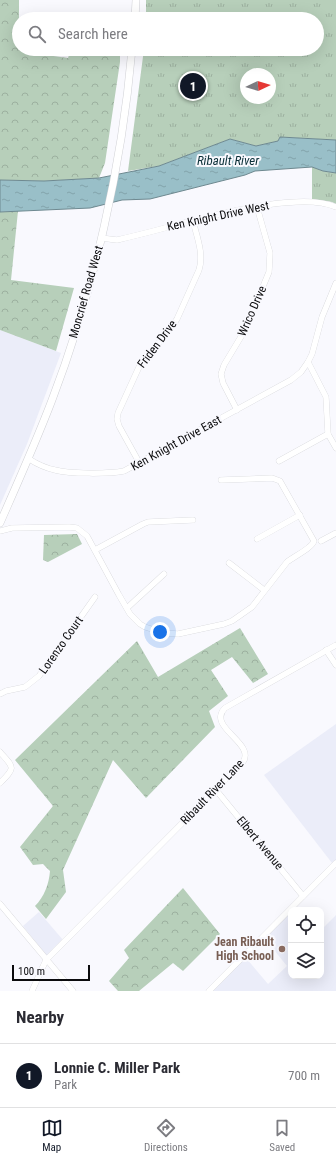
<!DOCTYPE html>
<html lang="en">
<head>
<meta charset="utf-8">
<style>
	:root { --surface:#fff; --page:#f7f7f7; --text:#2b2b33; --muted:#7c7c81; --line:#e1e1e2; --accent:#111827 }
	body { margin:0; font-family:"Roboto Condensed",sans-serif; background:var(--page); color:var(--text) }
	.controls { position:absolute; right:12px; bottom:12px; display:grid; overflow:hidden; border-radius:8px; box-shadow:0 4px 16px #0002 }
	.controls button { width:36px; height:36px; display:grid; place-items:center; padding:0; border:0; border-bottom:1px solid var(--line); background:var(--surface); color:var(--text); font:20px sans-serif }
	.compass { position:absolute; left:240px; top:68px; width:36px; height:36px; border-radius:50%; background:var(--surface); box-shadow:0 4px 16px #0002; rotate:86deg }
	.scale { position:absolute; left:12px; bottom:10px; width:78px; box-sizing:border-box; padding-left:4px; border:2px solid #0b0b0d; border-top:0; font-size:11px; line-height:14px; white-space:nowrap; color:#0b0b0d; -webkit-text-stroke:3px #f9f9fe; paint-order:stroke }
	.you { position:absolute; left:160px; top:632px; width:14px; height:14px; margin:-10px; border:3px solid #fff; border-radius:50%; background:#1a73e8; box-shadow:0 0 0 6px #1a73e833 }
	.badge { display:grid; place-items:center; width:26px; height:26px; border-radius:50%; background:var(--accent); color:#fff; font-size:13px; font-weight:700 }
	.pin { position:absolute; translate:-50% -50%; border:2px solid #fff; box-shadow:0 1px 4px #0006 }
	.list { margin:0; padding:0; list-style:none }
	h2 { display:flex; justify-content:space-between; align-items:center; height:52px; margin:0; padding:0 16px; font-size:17px }
	h2 small { font-size:13px; font-weight:400; color:var(--muted) }
	.list li { display:grid; grid-template-columns:26px 1fr auto; gap:12px; align-items:center; box-sizing:border-box; height:64px; padding:0 16px; border-top:1px solid var(--line) }
	.list b { display:block; font-size:15px; white-space:nowrap }
	.list p { margin:0; font-size:13px; white-space:nowrap; color:var(--muted) }
	.list em { font-size:13px; font-style:normal; color:var(--muted) }
	.icon { flex:none; width:22px; height:22px; fill:none; stroke:currentColor; stroke-width:2; stroke-linecap:round; stroke-linejoin:round }
	.map { position:relative; flex:none; width:336px; height:991px; overflow:hidden }
	.search { position:absolute; background:var(--surface); box-shadow:0 4px 16px #0002; left:12px; right:12px; top:12px; height:44px; display:flex; align-items:center; gap:10px; box-sizing:border-box; padding:0 14px; border-radius:22px; color:var(--muted); font-size:15px }
	.sheet { height:116px; background:var(--surface) }
	nav { display:flex; justify-content:space-around; align-items:center; box-sizing:border-box; height:56px; border-top:1px solid var(--line); background:var(--surface); font-size:11px; color:var(--muted) }
	nav a { display:grid; justify-items:center; gap:2px }
	nav .on { color:var(--accent) }
	.map>svg:first-child { display:block }
</style>
</head>
<body>
<div class="map">
<svg width="336" height="991" viewBox="0 0 336 991">
	<defs>
		<pattern id="grass-tufts" width="24" height="20" patternUnits="userSpaceOnUse"><rect width="24" height="20" fill="#b7cfba"/><path d="M3 7l-1-3M5 7V3M7 7l1-3M15 17l-1-3M17 17v-4M19 17l1-3" fill="none" stroke="#9cb09f"/></pattern>
		<pattern id="forest-crowns" width="20" height="18" patternUnits="userSpaceOnUse"><rect width="20" height="18" fill="#b7cfba"/><path d="M2 6a3 3 0 1 1 6 0M12 15a3 3 0 1 1 6 0" fill="none" stroke="#9cb09f"/></pattern>
		<pattern id="water-ripples" width="26" height="14" patternUnits="userSpaceOnUse"><rect width="26" height="14" fill="#99bfc8"/><path d="M2 4q2-2 4 0t4 0M15 11q2-2 4 0t4 0" fill="none" stroke="#82a3ab"/></pattern>
	</defs>
	<rect width="100%" height="100%" fill="#f9f9fe"/>
	<!-- built -->
	<g fill="#ebedf9">
		<path d="M 0,330 L 61,353 L 27,444 L 0,505 Z"/>
		<path d="M 336,724 L 336,860 L 332,863 L 264,775 Z"/>
		<path d="M 39,912 L 63,940 L 47,956 L 23,926 Z"/>
		<path d="M 291,912 L 291,976 L 321,976 L 321,930 L 336,915 L 336,991 L 213,991 L 246,958 L 268,984 L 287,966 L 265,939 Z"/>
	</g>
	<!-- grass -->
	<g fill="url(#grass-tufts)" fill-rule="evenodd">
		<path d="M 146,0 L 336,0 L 336,140 L 280,137 L 278,141 L 256,146 L 230,139 L 159,166 L 128,171 L 144,49 L 317,49 L 317,19 L 146,19 ZM 246,74 L 270,74 L 270,98 L 246,98 Z"/>
		<path d="M 312,167 L 323,171 L 336,173 L 336,204 L 332,202 L 312,199 Z"/>
	</g>
	<!-- forest -->
	<g fill="url(#forest-crowns)">
		<path d="M 0,0 L 19,0 L 19,49 L 37,49 L 46,55 L 68,58 L 71,49 L 120,49 L 120,62 L 105,163 L 99,178 L 44,181 L 0,180 Z"/>
		<path d="M 18,211 L 11,280 L 74,288 L 56,351 L 0,330 L 0,212 Z"/>
		<path d="M 77,534 L 82,544 L 48,562 L 43,560 L 44,535 Z"/>
		<path d="M 240,628 L 268,674 L 253,683 L 232,657 L 211,670 L 228,696 L 209,711 L 215,727 L 146,798 L 113,760 L 63,870 L 66,892 L 46,919 L 35,906 C 44,897 49,884 50,871 L 43,864 L 33,865 L 20,847 L 53,806 L 15,760 L 137,641 L 158,677 Z"/>
		<path d="M 183,888 L 220,934 L 183,971 L 173,963 L 139,991 L 118,991 L 109,981 L 129,958 L 124,950 Z"/>
	</g>
	<!-- water -->
	<path fill="url(#water-ripples)" stroke="#6e8990" d="M 280,137 L 336,140 L 336,173 L 323,171 L 312,167 L 255,171 L 245,175 L 150,199 L 122,200 L 90,208 L 0,212 L 0,180 L 44,181 L 99,178 L 159,166 L 230,139 L 256,146 L 278,141 Z"/>
	<g fill="none" stroke-linecap="round" stroke-linejoin="round">
		<!-- minor casing -->
		<g stroke="#d0d1d5" stroke-width="6">
			<g id="minor">
				<path d="M 101,238 L 117,240 C 138,235 159,230 179,224 C 217,215 301,191 336,207"/>
				<path d="M 336,283 L 322,317 L 312,354 L 308,362 L 326,397 L 328,434 L 336,448"/>
				<path d="M 237,410 L 223,383 L 221,374 L 224,365 L 245,330 L 269,272 L 270,253 L 257,207"/>
				<path d="M 29,459 C 37,464 45,468 55,470 C 69,474 109,474 124,471 L 291,380 L 301,372 L 308,362"/>
				<path d="M 279,461 L 328,434"/>
				<path d="M 140,464 L 119,426 L 117,419 L 118,413 L 139,367 L 171,328 L 177,319 L 199,270 C 204,254 197,237 193,221"/>
				<path d="M 0,531 L 12,528 L 69,527 L 77,528 L 87,536 L 119,595 L 130,614 L 140,624 L 145,627 L 164,633 L 178,634 L 224,624 L 232,621 L 252,607 L 287,562 C 293,557 312,548 314,541 L 280,481 L 272,478 L 221,480"/>
				<path d="M 257,539 L 300,515"/>
				<path d="M 321,541 L 336,533"/>
				<path d="M 95,550 L 143,524 L 148,522 L 193,520"/>
				<path d="M 229,563 L 264,590"/>
				<path d="M 127,608 L 164,574"/>
				<path d="M 326,650 L 336,665"/>
				<path d="M 0,694 L 6,691 L 25,687 L 39,676 L 95,597"/>
				<path d="M 0,752 C 14,768 16,767 0,783"/>
				<path d="M 216,790 L 303,896"/>
				<path d="M 0,904 L 73,991"/>
				<path d="M 32,991 L 46,960 L 243,762 C 256,743 206,727 225,708 L 336,645"/>
				<path d="M 209,991 L 336,863"/>
			</g>
		</g>
		<!-- major casing -->
		<g stroke="#d0d1d5" stroke-width="8">
			<g id="major">
				<path d="M 135,19 L 136,0"/>
				<path d="M 0,523 C 18,482 36,442 52,400 C 94,290 122,166 132,49"/>
			</g>
		</g>
		<!-- minor -->
		<use href="#minor" stroke="#fff" stroke-width="5.5"/>
		<!-- major -->
		<use href="#major" stroke="#fff" stroke-width="7"/>
	</g>
	<!-- markers -->
	<circle fill="#8d6e63" stroke="#f9f9fe" stroke-width="1.5" cx="282" cy="949" r="4"/>
	<g text-anchor="middle" dominant-baseline="central" stroke-width="4" stroke-linejoin="round" paint-order="stroke">
		<!-- street labels -->
		<g font-size="12" fill="#0b0b0d" stroke="#f9f9fe">
			<text transform="translate(218 216) rotate(-12)">Ken Knight Drive West</text>
			<text transform="translate(86 292) rotate(-74)">Moncrief Road West</text>
			<text transform="translate(252 311) rotate(-66)">Wrico Drive</text>
			<text transform="translate(157 344) rotate(-53)">Friden Drive</text>
			<text transform="translate(176 443) rotate(-29)">Ken Knight Drive East</text>
			<text transform="translate(61 645) rotate(-55)">Lorenzo Court</text>
			<text transform="translate(212 792) rotate(-46)">Ribault River Lane</text>
			<text transform="translate(260 843) rotate(50)">Elbert Avenue</text>
		</g>
		<!-- education labels -->
		<g font-size="12" font-weight="bold" fill="#785e54" stroke="#f9f9fe" text-anchor="end">
			<text x="274" y="942">Jean Ribault<tspan x="274" dy="14">High School</tspan></text>
		</g>
		<!-- water labels -->
		<g font-size="13" font-style="italic" fill="#0b3038" stroke="#f9f9fe">
			<text x="228" y="160">Ribault River</text>
		</g>
	</g>
</svg>
<div class="controls">
<button><svg class="icon" aria-label="locate" viewBox="0 0 24 24"><circle cx="12" cy="12" r="6"/><path d="M12 2v4M12 18v4M2 12h4M18 12h4"/></svg></button>
<button><svg class="icon" aria-label="layers" viewBox="0 0 24 24"><path d="M12 4l9 5-9 5-9-5zM3 14l9 5 9-5"/></svg></button>
</div>
<svg class="compass" viewBox="-18 -18 36 36"><path d="M0-13l5 13h-10z" fill="#e53935"/><path d="M0 13l5-13h-10z" fill="#7c7c81"/></svg>
<div class="scale">100 m</div>
<div class="you"></div>
<div class="pin badge" style="left:193px;top:86px">1</div>
<div class="search"><svg class="icon" aria-label="search" viewBox="0 0 24 24"><circle cx="10" cy="10" r="6"/><path d="M15 15l6 6"/></svg>Search here</div>
</div>
<section class="sheet">
<h2>Nearby<small></small></h2>
<ul class="list">
<li><span class="badge">1</span><div><b>Lonnie C. Miller Park</b><p>Park</p></div><em>700 m</em></li>
</ul>
</section>
<nav>
<a class="on"><svg class="icon" aria-label="map" viewBox="0 0 24 24"><path d="M3 6l6-2 6 2 6-2v14l-6 2-6-2-6 2zM9 4v14M15 6v14"/></svg>Map</a>
<a><svg class="icon" aria-label="directions" viewBox="0 0 24 24"><path d="M12 3l9 9-9 9-9-9zM9 14v-3h6M13 9l2 2-2 2"/></svg>Directions</a>
<a><svg class="icon" aria-label="saved" viewBox="0 0 24 24"><path d="M7 4h10v16l-5-4-5 4z"/></svg>Saved</a>
</nav>
</body>
</html>
